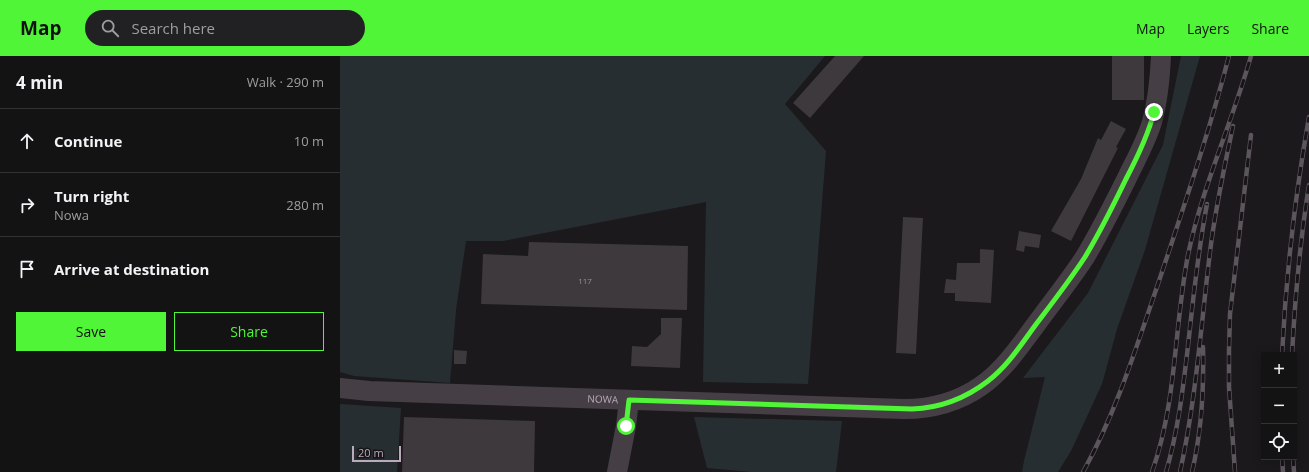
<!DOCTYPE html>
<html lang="en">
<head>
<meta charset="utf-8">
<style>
	:root { --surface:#141314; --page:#212022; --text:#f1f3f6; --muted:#9d9ea0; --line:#333234; --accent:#51f537 }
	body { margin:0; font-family:"Open Sans",sans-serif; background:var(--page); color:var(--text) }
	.controls { position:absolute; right:12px; bottom:12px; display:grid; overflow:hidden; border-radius:0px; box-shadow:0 2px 10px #0003 }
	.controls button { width:36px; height:36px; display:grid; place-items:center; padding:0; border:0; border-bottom:1px solid var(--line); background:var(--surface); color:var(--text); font:20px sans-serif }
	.scale { position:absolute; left:12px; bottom:10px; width:49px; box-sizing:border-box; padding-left:4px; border:2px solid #b9abbb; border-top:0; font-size:11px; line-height:14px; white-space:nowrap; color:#b9abbb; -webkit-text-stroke:3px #161416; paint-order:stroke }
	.stop { position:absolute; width:12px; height:12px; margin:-9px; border:3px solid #51f537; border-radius:50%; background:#fff }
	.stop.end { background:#51f537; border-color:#fff; box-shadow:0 1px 4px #0008 }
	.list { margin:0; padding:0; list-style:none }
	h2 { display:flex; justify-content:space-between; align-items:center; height:52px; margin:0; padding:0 16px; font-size:17px }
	h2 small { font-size:13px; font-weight:400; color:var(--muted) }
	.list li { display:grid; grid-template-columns:26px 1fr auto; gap:12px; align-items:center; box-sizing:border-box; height:64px; padding:0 16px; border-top:1px solid var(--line) }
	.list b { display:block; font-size:15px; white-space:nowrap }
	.list p { margin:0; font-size:13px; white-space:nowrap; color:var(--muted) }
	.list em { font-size:13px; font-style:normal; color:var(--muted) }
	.actions { display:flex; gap:8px; padding:12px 16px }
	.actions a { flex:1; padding:9px 0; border:1px solid var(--accent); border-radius:0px; text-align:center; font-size:14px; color:var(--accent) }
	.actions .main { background:var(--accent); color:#111 }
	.icon { flex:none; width:22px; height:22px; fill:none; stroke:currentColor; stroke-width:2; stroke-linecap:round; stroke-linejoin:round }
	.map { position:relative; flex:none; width:969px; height:416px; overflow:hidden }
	header { display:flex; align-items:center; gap:24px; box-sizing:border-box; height:56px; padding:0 20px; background:var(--accent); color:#111 }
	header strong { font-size:19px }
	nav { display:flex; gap:22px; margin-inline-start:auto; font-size:14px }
	.search { width:280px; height:36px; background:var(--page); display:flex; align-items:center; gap:10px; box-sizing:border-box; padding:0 14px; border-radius:22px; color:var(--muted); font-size:15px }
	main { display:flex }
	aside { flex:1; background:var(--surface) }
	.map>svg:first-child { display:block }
</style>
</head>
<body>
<header>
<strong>Map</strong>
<div class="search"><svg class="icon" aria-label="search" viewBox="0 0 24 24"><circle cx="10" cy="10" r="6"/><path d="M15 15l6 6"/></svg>Search here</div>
<nav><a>Map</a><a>Layers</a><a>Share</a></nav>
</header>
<main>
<aside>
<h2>4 min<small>Walk · 290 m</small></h2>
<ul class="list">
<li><svg class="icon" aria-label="ahead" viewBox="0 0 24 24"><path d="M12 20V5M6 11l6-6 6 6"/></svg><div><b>Continue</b></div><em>10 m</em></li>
<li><svg class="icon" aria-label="right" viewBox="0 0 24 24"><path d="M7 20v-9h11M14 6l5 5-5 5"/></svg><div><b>Turn right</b><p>Nowa</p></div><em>280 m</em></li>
<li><svg class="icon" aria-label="arrive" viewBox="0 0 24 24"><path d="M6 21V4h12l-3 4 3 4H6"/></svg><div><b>Arrive at destination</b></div></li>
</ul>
<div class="actions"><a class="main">Save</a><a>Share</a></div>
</aside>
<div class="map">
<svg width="969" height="416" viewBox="0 0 969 416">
	<rect width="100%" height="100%" fill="#1b191b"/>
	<!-- green -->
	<g fill="#272e31">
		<path d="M 0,0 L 485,0 L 445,48 L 486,95 L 468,328 L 363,326 L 366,146 L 163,185 L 126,185 L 116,254 L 110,327 L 14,320 L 0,316 Z"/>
		<path d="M 841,0 L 860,0 L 805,194 L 777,273 L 762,328 L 731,395 L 718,416 L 682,416 L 684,405 L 705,321 L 683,322 L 748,237 L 823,89 Z"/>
		<path d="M 0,348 L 61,352 L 57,416 L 0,416 Z"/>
		<path d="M 354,361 L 502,365 L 496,416 L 411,416 L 367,412 Z"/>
	</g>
	<!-- building -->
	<g fill="#3d393d">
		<path d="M 495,0 L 524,0 L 470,62 L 453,47 Z"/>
		<rect x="772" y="0" width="32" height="44"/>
		<path d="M 771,65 L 786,73 L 776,91 L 778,92 L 731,185 L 711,175 L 741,123 L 758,82 L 761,84 Z"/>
		<path d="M 563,161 L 583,162 L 576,298 L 556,297 Z"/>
		<path d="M 679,175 L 701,179 L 699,192 L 685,190 L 684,196 L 676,194 Z"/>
		<path d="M 189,186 L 348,190 L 347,254 L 141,248 L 143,198 L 188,200 Z"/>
		<path d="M 640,193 L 654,194 L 651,247 L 615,245 L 615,237 L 604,237 L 606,223 L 616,224 L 617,207 L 640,207 Z"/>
		<path d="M 321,262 L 342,262 L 340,312 L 291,310 L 292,290 L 307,291 L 321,278 Z"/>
		<path d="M 114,294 L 127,295 L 126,308 L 114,308 Z"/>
		<path d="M 64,361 L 195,365 L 194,416 L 62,416 Z"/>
	</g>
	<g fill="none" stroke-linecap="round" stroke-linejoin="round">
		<!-- minor -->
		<g stroke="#453f45" stroke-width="20">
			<path id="s1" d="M 0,332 L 29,335 L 564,353 C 592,353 618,346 641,330 C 664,314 680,290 697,267 C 713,245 730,224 745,201 C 760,176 773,150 786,124 C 795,105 806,86 812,66 C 818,44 820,22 821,0"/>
			<path d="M 277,416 L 286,370 L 289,344"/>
		</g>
		<!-- rail casing -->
		<g stroke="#5d555d" stroke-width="4.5">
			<g id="rail">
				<path d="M 942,299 C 946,219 955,140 969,61"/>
				<path d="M 952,299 C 955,242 960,185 969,129"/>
				<path d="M 942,401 L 943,416"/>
				<path d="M 953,401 L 954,416"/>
				<path d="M 743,416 C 776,357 796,292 818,228 C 843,153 869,77 889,0"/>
				<path d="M 812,416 C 837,346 834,271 848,199 C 862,131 892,67 911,0"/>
				<path d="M 826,416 C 838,375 843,333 848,290 C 853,243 858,195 867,148"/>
				<path d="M 840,416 C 856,344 861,269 870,196 C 875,154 884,112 893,70"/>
				<path d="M 852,416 C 862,374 864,333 863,291"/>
				<path d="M 895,416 L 889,331 L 889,294 L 890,258 L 911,79"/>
			</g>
		</g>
		<!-- rail -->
		<use href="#rail" stroke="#161416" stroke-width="3" stroke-dasharray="9" stroke-linecap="butt"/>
	</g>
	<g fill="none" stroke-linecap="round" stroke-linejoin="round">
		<!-- route -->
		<path stroke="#51f537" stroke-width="5" d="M 286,370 L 289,344 L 572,353 C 600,352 626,342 648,325 C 668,310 682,287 697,267 C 713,246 730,224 745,201 C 760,176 773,150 786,123 C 797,102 808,80 814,56"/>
	</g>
	<g text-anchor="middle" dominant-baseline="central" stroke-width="3" stroke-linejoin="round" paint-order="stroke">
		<!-- number labels -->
		<g font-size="8" fill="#9a8e9c">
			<text x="245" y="224">117</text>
		</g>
		<!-- street labels -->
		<g font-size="10" fill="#b9abbb" stroke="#161416">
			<text stroke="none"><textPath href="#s1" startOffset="263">NOWA</textPath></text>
		</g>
	</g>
</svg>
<div class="controls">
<button>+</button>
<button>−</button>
<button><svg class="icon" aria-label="locate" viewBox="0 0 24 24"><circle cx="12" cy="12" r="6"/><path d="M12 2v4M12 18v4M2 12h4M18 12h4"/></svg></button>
</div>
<div class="scale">20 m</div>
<div class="stop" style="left:286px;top:370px"></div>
<div class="stop end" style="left:814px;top:56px"></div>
</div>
</main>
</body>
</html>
